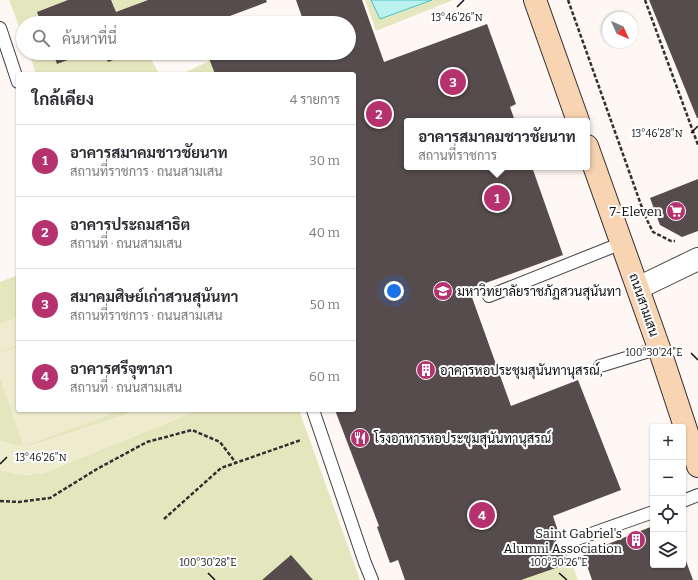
<!DOCTYPE html>
<html lang="th">
<head>
<meta charset="utf-8">
<style>
	:root { --surface:#fff; --page:#f2f2f3; --text:#2b2b33; --muted:#7c7c81; --line:#e1e1e2; --accent:#b5326e }
	body { margin:0; font-family:Bitter,Sarabun,serif; background:var(--page); color:var(--text) }
	.controls { position:absolute; right:12px; bottom:12px; display:grid; overflow:hidden; border-radius:4px; box-shadow:0 1px 3px #0004 }
	.controls button { width:36px; height:36px; display:grid; place-items:center; padding:0; border:0; border-bottom:1px solid var(--line); background:var(--surface); color:var(--text); font:20px sans-serif }
	.compass { position:absolute; left:602px; top:12px; width:36px; height:36px; border-radius:50%; background:var(--surface); box-shadow:0 1px 3px #0004; rotate:135deg }
	.you { position:absolute; left:394px; top:291px; width:14px; height:14px; margin:-10px; border:3px solid #fff; border-radius:50%; background:#1a73e8; box-shadow:0 0 0 6px #1a73e833 }
	.badge { display:grid; place-items:center; width:26px; height:26px; border-radius:50%; background:var(--accent); color:#fff; font-size:13px; font-weight:700 }
	.pin { position:absolute; translate:-50% -50%; border:2px solid #fff; box-shadow:0 1px 4px #0006 }
	.popup { position:absolute; left:404px; top:118px; width:186px; height:52px; box-sizing:border-box; display:grid; place-content:center; border-radius:4px; background:var(--surface); filter:drop-shadow(0 1px 3px #0005); font-size:13px; white-space:nowrap; color:var(--muted) }
	.popup b { font-size:15px; color:var(--text) }
	.popup::after { content:''; position:absolute; left:50%; top:100%; margin-left:-8px; border:8px solid transparent; border-top-color:var(--surface) }
	.list { margin:0; padding:0; list-style:none }
	h2 { display:flex; justify-content:space-between; align-items:center; height:52px; margin:0; padding:0 16px; font-size:17px }
	h2 small { font-size:13px; font-weight:400; color:var(--muted) }
	.list li { display:grid; grid-template-columns:26px 1fr auto; gap:12px; align-items:center; box-sizing:border-box; height:72px; padding:0 16px; border-top:1px solid var(--line) }
	.list b { display:block; font-size:15px; white-space:nowrap }
	.list p { margin:0; font-size:13px; white-space:nowrap; color:var(--muted) }
	.list em { font-size:13px; font-style:normal; color:var(--muted) }
	.icon { flex:none; width:22px; height:22px; fill:none; stroke:currentColor; stroke-width:2; stroke-linecap:round; stroke-linejoin:round }
	.map { position:relative; flex:none; width:698px; height:580px; overflow:hidden }
	.search { position:absolute; background:var(--surface); box-shadow:0 1px 3px #0004; left:16px; top:16px; width:340px; height:44px; display:flex; align-items:center; gap:10px; box-sizing:border-box; padding:0 14px; border-radius:22px; color:var(--muted); font-size:15px }
	.panel { position:absolute; background:var(--surface); box-shadow:0 1px 3px #0004; left:16px; top:72px; width:340px; height:340px; border-radius:4px }
	.map>svg:first-child { display:block }
</style>
</head>
<body>
<div class="map">
<svg width="698" height="580" viewBox="0 0 698 580">
	<rect width="100%" height="100%" fill="#fef7f3"/>
	<!-- green -->
	<g fill="#e4e7be">
		<path d="M 9,0 L 148,0 L 137,23 L 23,23 L 23,37 Z"/>
		<path d="M 365,0 L 453,0 L 376,31 Z"/>
		<path d="M 29,53 L 148,53 L 159,74 L 36,74 Z"/>
		<path d="M 213,59 L 218,74 L 182,74 Z"/>
		<path d="M 18,275 L 18,318 L 0,324 L 0,282 Z"/>
		<path d="M 18,344 L 18,410 L 140,410 L 30,446 L 12,445 L 0,441 L 0,351 Z"/>
		<path d="M 198,410 L 299,410 L 360,580 L 0,580 L 0,470 L 23,475 L 44,473 Z"/>
		<path d="M 568,553 L 578,580 L 506,580 Z"/>
	</g>
	<!-- pitch -->
	<g fill="#eeeccf">
		<path d="M 18,318 L 18,344 L 0,351 L 0,324 Z"/>
		<path d="M 18,346 L 18,410 L 122,410 L 25,446 L 31,446 L 140,410 L 198,410 L 44,473 L 23,475 L 0,470 L 0,441 L 12,445 L 23,445 L 0,378 L 0,352 Z"/>
	</g>
	<!-- water -->
	<path fill="#bbf2f0" stroke="#48c3c1" d="M 371,0 L 432,0 L 380,19 Z"/>
	<!-- building -->
	<g fill="#574c4d">
		<path d="M 68,0 L 111,0 L 116,12 L 148,0 L 266,0 L 267,2 L 211,23 L 41,23 L 37,12 Z"/>
		<path d="M 296,0 L 362,0 L 384,62 L 487,24 L 516,104 L 510,107 L 515,121 L 407,121 L 407,167 L 532,167 L 563,255 L 469,289 L 511,406 L 578,380 L 621,490 L 553,516 L 560,537 L 554,540 L 553,547 L 555,550 L 558,552 L 565,551 L 570,563 L 521,580 L 405,580 L 398,560 L 390,563 L 377,527 L 379,526 L 335,410 L 354,410 L 354,74 L 215,74 L 207,53 L 349,53 L 349,23 L 304,23 Z"/>
		<path d="M 649,0 L 698,0 L 698,118 L 697,118 Z"/>
		<path d="M 53,53 L 86,53 L 57,64 Z"/>
		<path d="M 104,53 L 132,53 L 108,62 Z"/>
		<path d="M 698,179 L 698,231 L 682,237 L 660,225 L 650,198 Z"/>
		<path d="M 653,526 L 653,565 L 683,565 L 683,553 L 693,580 L 592,580 L 583,554 Z"/>
		<path d="M 291,555 L 313,580 L 262,580 Z"/>
	</g>
	<g fill="none" stroke-linecap="round" stroke-linejoin="round">
		<!-- lane casing -->
		<g stroke="#424242" stroke-width="14">
			<g id="lane">
				<path d="M 0,28 L 18,82"/>
				<path d="M 489,296 L 622,243"/>
				<path d="M 600,366 L 659,348"/>
				<path d="M 313,410 L 365,563 L 372,580"/>
				<path d="M 683,501 L 698,495"/>
				<path d="M 560,545 L 653,512"/>
			</g>
		</g>
		<!-- street casing -->
		<g stroke="#424242" stroke-width="24">
			<path id="street" d="M 638,288 L 698,259"/>
		</g>
		<!-- secondary casing -->
		<g stroke="#313131" stroke-width="24">
			<g id="secondary">
				<path d="M 535,0 L 578,121"/>
				<path d="M 587,146 L 659,348 L 698,466"/>
			</g>
		</g>
		<!-- path -->
		<g stroke="#313131" stroke-width="2.5" stroke-dasharray="4 2" stroke-linecap="butt">
			<path d="M 568,0 L 645,216 L 653,232 L 671,241 L 675,241"/>
			<path d="M 645,0 L 698,145"/>
			<path d="M 0,501 L 19,502 L 50,498 L 97,469 L 147,442 L 192,430 L 220,442 L 236,463"/>
			<path d="M 164,519 L 221,468 L 301,440"/>
		</g>
		<!-- lane -->
		<use href="#lane" stroke="#fff" stroke-width="12"/>
		<!-- street -->
		<use href="#street" stroke="#fff" stroke-width="22"/>
		<!-- secondary -->
		<use href="#secondary" stroke="#f9d4b3" stroke-width="22"/>
	</g>
	<!-- ticks -->
	<path fill="none" stroke="#0f0f0f" stroke-width="1.5" d="M 457,7 L 464,0M 691,133 L 698,126M 691,353 L 698,360M 0,464 L 7,457M 208,573 L 215,580M 559,573 L 567,580"/>
	<!-- icons -->
	<defs>
		<g id="supermarket-disc" transform="scale(1)"><circle r="9.5" fill="#b5326e" stroke="#fff"/><path d="M-6-5.5h2.5l.6 2H6L4.5 2H-2.5L-4.4-4H-6ZM-1.5 3.2a1.3 1.3 0 1 0 .1 0ZM3 3.2a1.3 1.3 0 1 0 .1 0Z" fill="#fff"/></g>
		<g id="university-disc" transform="scale(1)"><circle r="9.5" fill="#b5326e" stroke="#fff"/><path d="M0-5L7-2L0 1L-7-2ZM-4 1L0 2.5L4 1V4Q0 6-4 4Z" fill="#fff"/></g>
		<g id="building-disc" transform="scale(1)"><circle r="9.5" fill="#b5326e" stroke="#fff"/><path d="M-4-6H4V6H1V3H-1V6H-4ZM-2.5-4.3h1.7v1.8h-1.7ZM.8-4.3h1.7v1.8H.8ZM-2.5-1h1.7V.8h-1.7ZM.8-1h1.7V.8H.8Z" fill="#fff"/></g>
		<g id="restaurant-disc" transform="scale(1)"><circle r="9.5" fill="#b5326e" stroke="#fff"/><path d="M-5-6h1v4h1v-4h1v4h1v-4h1v5L-1.5 .5V6h-2V.5L-5-1ZM5-6V6H3V1.5H1.5Q1.5-4 5-6Z" fill="#fff"/></g>
	</defs>
	<g fill-rule="evenodd">
		<use href="#supermarket-disc" x="676" y="211"/>
		<use href="#university-disc" x="443" y="291"/>
		<use href="#building-disc" x="426" y="370"/>
		<use href="#restaurant-disc" x="360" y="438"/>
		<use href="#building-disc" x="636" y="540"/>
	</g>
	<g text-anchor="middle" dominant-baseline="central" stroke-width="4" stroke-linejoin="round" paint-order="stroke">
		<!-- poi labels -->
		<g font-size="13" fill="#0f0f0f" stroke="#fff" text-anchor="start">
			<text x="662" y="211" text-anchor="end">7-Eleven</text>
			<text x="457" y="291">มหาวิทยาลัยราชภัฏสวนสุนันทา</text>
			<text x="440" y="370">อาคารหอประชุมสุนันทานุสรณ์,</text>
			<text x="374" y="438">โรงอาหารหอประชุมสุนันทานุสรณ์</text>
			<text x="622" y="533" text-anchor="end">Saint Gabriel's<tspan x="622" dy="15">Alumni Association</tspan></text>
		</g>
		<!-- street labels -->
		<g font-size="13" fill="#0f0f0f" stroke="#fff">
			<text transform="translate(644 305) rotate(71)">ถนนสามเสน</text>
		</g>
	</g>
	<g font-size="10" text-anchor="middle" fill="#0f0f0f" stroke="#fff" stroke-width="4" stroke-linejoin="round" paint-order="stroke">
		<text x="457" y="21">13°46'26"N</text>
		<text x="657" y="137">13°46'28"N</text>
		<text x="654" y="356">100°30'24"E</text>
		<text x="41" y="461">13°46'26"N</text>
		<text x="208" y="566">100°30'28"E</text>
		<text x="559" y="566">100°30'26"E</text>
	</g>
</svg>
<div class="controls">
<button>+</button>
<button>−</button>
<button><svg class="icon" aria-label="locate" viewBox="0 0 24 24"><circle cx="12" cy="12" r="6"/><path d="M12 2v4M12 18v4M2 12h4M18 12h4"/></svg></button>
<button><svg class="icon" aria-label="layers" viewBox="0 0 24 24"><path d="M12 4l9 5-9 5-9-5zM3 14l9 5 9-5"/></svg></button>
</div>
<svg class="compass" viewBox="-18 -18 36 36"><path d="M0-13l5 13h-10z" fill="#e53935"/><path d="M0 13l5-13h-10z" fill="#7c7c81"/></svg>
<div class="you"></div>
<div class="pin badge" style="left:497px;top:198px">1</div>
<div class="popup"><b>อาคารสมาคมชาวชัยนาท</b>สถานที่ราชการ</div>
<div class="pin badge" style="left:379px;top:114px">2</div>
<div class="pin badge" style="left:453px;top:82px">3</div>
<div class="pin badge" style="left:482px;top:515px">4</div>
<div class="search"><svg class="icon" aria-label="search" viewBox="0 0 24 24"><circle cx="10" cy="10" r="6"/><path d="M15 15l6 6"/></svg>ค้นหาที่นี่</div>
<section class="panel">
<h2>ใกล้เคียง<small>4 รายการ</small></h2>
<ul class="list">
<li><span class="badge">1</span><div><b>อาคารสมาคมชาวชัยนาท</b><p>สถานที่ราชการ · ถนนสามเสน</p></div><em>30 m</em></li>
<li><span class="badge">2</span><div><b>อาคารประถมสาธิต</b><p>สถานที่ · ถนนสามเสน</p></div><em>40 m</em></li>
<li><span class="badge">3</span><div><b>สมาคมศิษย์เก่าสวนสุนันทา</b><p>สถานที่ราชการ · ถนนสามเสน</p></div><em>50 m</em></li>
<li><span class="badge">4</span><div><b>อาคารศรีจุฑาภา</b><p>สถานที่ · ถนนสามเสน</p></div><em>60 m</em></li>
</ul>
</section>
</div>
</body>
</html>
